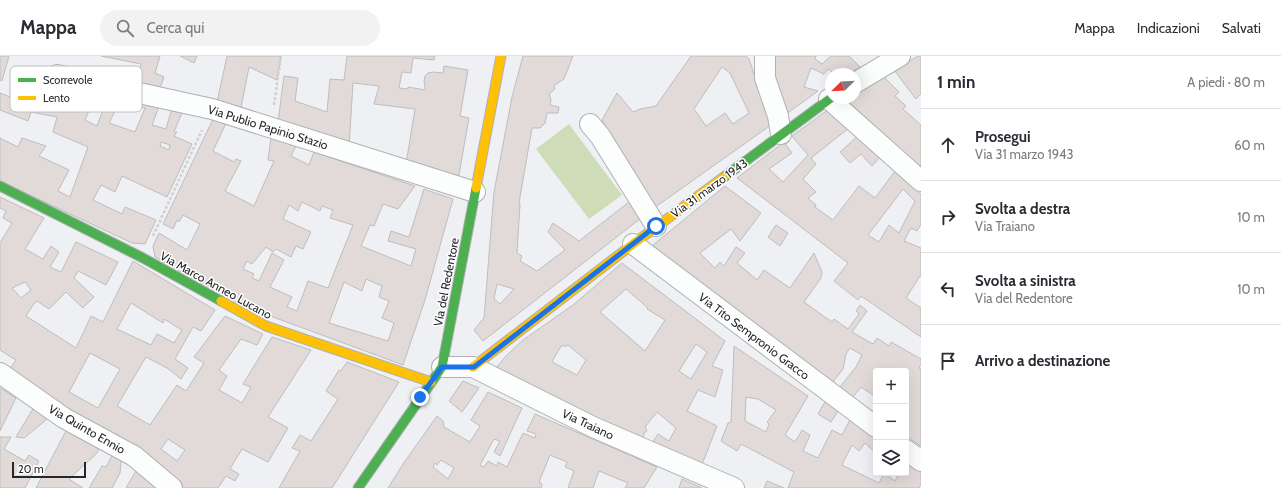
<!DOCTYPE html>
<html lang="it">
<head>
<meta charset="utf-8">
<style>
	:root { --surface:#fff; --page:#f2f2f3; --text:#2b2b33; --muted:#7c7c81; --line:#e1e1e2 }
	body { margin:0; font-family:Cabin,sans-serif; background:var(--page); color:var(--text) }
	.controls { position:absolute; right:12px; bottom:12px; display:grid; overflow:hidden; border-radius:4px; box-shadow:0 4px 16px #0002 }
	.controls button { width:36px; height:36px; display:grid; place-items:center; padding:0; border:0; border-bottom:1px solid var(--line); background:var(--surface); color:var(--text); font:20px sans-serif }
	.compass { position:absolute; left:825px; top:12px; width:36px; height:36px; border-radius:50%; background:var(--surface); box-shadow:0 4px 16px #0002; rotate:246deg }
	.scale { position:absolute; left:12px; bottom:10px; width:74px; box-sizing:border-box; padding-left:4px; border:2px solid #252729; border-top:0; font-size:11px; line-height:14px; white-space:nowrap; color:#252729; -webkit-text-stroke:3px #fff; paint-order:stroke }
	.stop { position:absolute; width:12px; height:12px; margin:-9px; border:3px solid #1a73e8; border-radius:50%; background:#fff }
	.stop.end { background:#1a73e8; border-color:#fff; box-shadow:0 1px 4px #0008 }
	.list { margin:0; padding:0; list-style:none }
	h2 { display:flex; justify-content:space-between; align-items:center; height:52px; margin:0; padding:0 16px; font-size:17px }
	h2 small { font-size:13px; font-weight:400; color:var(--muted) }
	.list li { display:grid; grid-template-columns:26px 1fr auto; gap:12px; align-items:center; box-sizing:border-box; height:72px; padding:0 16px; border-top:1px solid var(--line) }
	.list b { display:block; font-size:15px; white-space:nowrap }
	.list p { margin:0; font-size:13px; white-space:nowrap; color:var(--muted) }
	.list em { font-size:13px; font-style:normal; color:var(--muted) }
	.icon { flex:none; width:22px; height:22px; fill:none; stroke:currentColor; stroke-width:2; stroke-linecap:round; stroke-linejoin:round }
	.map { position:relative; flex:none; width:921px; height:432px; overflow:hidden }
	header { display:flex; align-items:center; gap:24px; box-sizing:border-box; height:56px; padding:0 20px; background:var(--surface); border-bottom:1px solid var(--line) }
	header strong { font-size:19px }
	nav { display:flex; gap:22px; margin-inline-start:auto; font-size:14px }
	.search { width:280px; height:36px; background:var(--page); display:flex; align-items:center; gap:10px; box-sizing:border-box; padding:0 14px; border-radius:22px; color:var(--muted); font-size:15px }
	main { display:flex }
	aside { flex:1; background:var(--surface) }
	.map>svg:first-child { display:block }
</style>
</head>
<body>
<header>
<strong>Mappa</strong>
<div class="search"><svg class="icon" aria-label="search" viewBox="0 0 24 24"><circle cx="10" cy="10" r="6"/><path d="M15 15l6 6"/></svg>Cerca qui</div>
<nav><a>Mappa</a><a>Indicazioni</a><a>Salvati</a></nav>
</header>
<main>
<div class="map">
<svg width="921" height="432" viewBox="0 0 921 432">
	<rect width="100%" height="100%" fill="#eef0f3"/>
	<!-- green -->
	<path fill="#ceddb7" d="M 569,68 L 622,139 L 589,163 L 536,93 Z"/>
	<!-- building -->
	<g fill="#e1dad8" stroke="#bebdbf" fill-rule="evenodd">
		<path d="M 0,0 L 9,0 L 2,25 L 0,24 Z"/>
		<path d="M 101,0 L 160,0 L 155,17 L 164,21 L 159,35 L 138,29 L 141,8 Z"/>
		<path d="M 180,0 L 197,0 L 194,7 Z"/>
		<path d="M 227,0 L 281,0 L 277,24 L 249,11 L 240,57 L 216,51 Z"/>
		<path d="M 347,0 L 435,0 L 434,4 L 413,2 L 411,17 L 402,16 L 399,32 L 408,33 L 408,31 L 425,34 L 425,31 L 424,25 L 425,20 L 428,17 L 433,16 L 443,17 L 444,10 L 468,14 L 460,60 L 469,62 L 458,124 L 406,108 L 415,53 L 374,48 L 379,30 L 353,27 L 349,91 L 278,66 L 284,20 L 298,22 L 295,45 L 327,56 L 330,23 L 344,24 Z"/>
		<path d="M 523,0 L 573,0 L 564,23 L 556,28 L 554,31 L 555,33 L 549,38 L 551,44 L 550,49 L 559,51 L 558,57 L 547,57 L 545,67 L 540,72 L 532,72 L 519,147 L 520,148 L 517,197 L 522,200 L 520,205 L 537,215 L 565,194 L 548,176 L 553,167 L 579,185 L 634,142 L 645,159 L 483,285 L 474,274 L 484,262 L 494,136 L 512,41 ZM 497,228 L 514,233 L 500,248 L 494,243 Z"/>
		<path d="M 691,0 L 746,0 L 749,3 L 771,69 L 654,152 L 602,64 L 617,37 L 633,56 L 640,53 L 656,50 ZM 722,11 L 730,17 L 749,57 L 733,68 L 725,57 L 706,70 L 694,53 Z"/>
		<path d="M 768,0 L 816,0 L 815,3 L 822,8 L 831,0 L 849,0 L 860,11 L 849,18 L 835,18 L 828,13 L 824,18 L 811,12 L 804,31 L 818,35 L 782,61 Z"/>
		<path d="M 918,0 L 921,0 L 921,38 L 916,43 L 894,14 Z"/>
		<path d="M 884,19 L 885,22 L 899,36 L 895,40 L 906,50 L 903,53 L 921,69 L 921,115 L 914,106 L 850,47 L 850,42 L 855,42 L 855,36 Z"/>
		<path d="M 45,25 L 76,31 L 69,53 L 77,55 L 86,32 L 111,36 L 106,48 L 94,43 L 85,64 L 97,70 L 104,51 L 115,55 L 109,67 L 135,76 L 145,52 L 126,48 L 127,40 L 160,48 L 152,69 L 166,73 L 172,52 L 183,54 L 174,76 L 177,76 L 174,80 L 192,88 L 167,141 L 122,120 L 115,136 L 101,129 L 93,144 L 122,158 L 125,151 L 156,164 L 145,188 L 132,187 L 0,125 L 0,82 L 18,91 L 22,82 L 46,90 L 39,100 L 69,114 L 58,135 L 70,141 L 88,91 L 53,76 L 57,61 L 31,56 L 28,65 L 0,54 L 0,37 L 13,42 L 16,38 L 21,40 L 22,35 L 25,32 L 30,33 ZM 161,86 L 170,89 L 169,94 L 160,90 Z"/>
		<path d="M 829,53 L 849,72 L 811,102 L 816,108 L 803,123 L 816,136 L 808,142 L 816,149 L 815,151 L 833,164 L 859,130 L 875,142 L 895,115 L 921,138 L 921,168 L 917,175 L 911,172 L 904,185 L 921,192 L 921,220 L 920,220 L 906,242 L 921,252 L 921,281 L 861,240 L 858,244 L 834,225 L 848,207 L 737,122 L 784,86 L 792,97 L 769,113 L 783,126 L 808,99 L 792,80 ZM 903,133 L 915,145 L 899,177 L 889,169 L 879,186 L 868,179 Z"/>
		<path d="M 213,63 L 226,67 L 213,95 L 234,106 L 236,103 L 241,105 L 225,135 L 254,150 L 274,105 L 268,104 L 271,81 L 296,90 L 291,100 L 309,109 L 314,96 L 415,130 L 398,153 L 383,148 L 374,170 L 370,169 L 361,190 L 411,210 L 416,193 L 388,185 L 391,175 L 409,181 L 424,133 L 453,143 L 425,244 L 403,309 L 227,244 L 155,201 L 153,190 L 159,177 L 187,194 L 200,168 L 183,159 L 179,166 L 177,164 L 173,173 L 163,168 ZM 302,146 L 320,155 L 322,150 L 333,154 L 330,162 L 353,169 L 328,232 L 308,225 L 297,255 L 287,251 L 292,241 L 270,231 L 284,204 L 272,197 L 259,225 L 252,222 L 254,218 L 243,213 L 247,205 L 252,208 L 266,191 L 273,196 L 276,193 L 291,201 L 296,190 L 303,193 L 311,176 L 283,163 L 289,149 L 298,155 ZM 366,223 L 382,230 L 379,241 L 389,245 L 382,262 L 394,267 L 388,285 L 329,267 L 344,226 L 362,235 Z"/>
		<path d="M 858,80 L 880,101 L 872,110 L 861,98 L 850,107 L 840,96 Z"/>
		<path d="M 725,130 L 761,157 L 740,185 L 731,173 L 700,197 L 715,212 L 720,206 L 724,210 L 736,191 L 745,197 L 737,207 L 757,224 L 764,214 L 790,232 L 814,197 L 822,216 L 821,222 L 804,246 L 832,266 L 834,263 L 848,273 L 859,258 L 856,255 L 860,249 L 867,255 L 852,276 L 873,288 L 877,282 L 889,290 L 891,286 L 921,303 L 921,308 L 919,312 L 921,313 L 921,390 L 906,380 L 906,360 L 909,356 L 906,354 L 906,315 L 876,315 L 876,341 L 861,331 L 852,342 L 839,332 L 856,311 L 862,299 L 850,292 L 846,298 L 843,313 L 832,327 L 688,224 L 653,189 Z"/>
		<path d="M 0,141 L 44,162 L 25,193 L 43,203 L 51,190 L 59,196 L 50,211 L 61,216 L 76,186 L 118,206 L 106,229 L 78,215 L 74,222 L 94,241 L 83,252 L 66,236 L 49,253 L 37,245 L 33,249 L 26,260 L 76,292 L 91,260 L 103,266 L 133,205 L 215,254 L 201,275 L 193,271 L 175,303 L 188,312 L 181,323 L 167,312 L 146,301 L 117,350 L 150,369 L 177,329 L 186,335 L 204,307 L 194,301 L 225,260 L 263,278 L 257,289 L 241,283 L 219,314 L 227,320 L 219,334 L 242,347 L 251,331 L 243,328 L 272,281 L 311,294 L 268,361 L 288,372 L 268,406 L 242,393 L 230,413 L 239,418 L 235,425 L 226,420 L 218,432 L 182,432 L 132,394 L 8,316 L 16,304 L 0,294 L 0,187 L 12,167 L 3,162 L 6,155 L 0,152 ZM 25,226 L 31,234 L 21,242 L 12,232 ZM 131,247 L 163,267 L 164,263 L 182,274 L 174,287 L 157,278 L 151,289 L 117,273 ZM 90,297 L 120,313 L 98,352 L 69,336 ZM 168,383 L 185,394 L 177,405 L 161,393 Z"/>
		<path d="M 776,169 L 788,177 L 780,190 L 768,181 Z"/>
		<path d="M 622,207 L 725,285 L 712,310 L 723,314 L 715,341 L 698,334 L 687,355 L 717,370 L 701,411 L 651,389 L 658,378 L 669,385 L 676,372 L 657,356 L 645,371 L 647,375 L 644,377 L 643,385 L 495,313 L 506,300 L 523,284 L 573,249 ZM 626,233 L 648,252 L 647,253 L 665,264 L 645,295 L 600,256 ZM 696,288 L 707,296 L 691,323 L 679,315 ZM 568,289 L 586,304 L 577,319 L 552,306 L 561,290 L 566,290 Z"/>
		<path d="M 734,290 L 808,340 L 785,379 L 795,386 L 802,374 L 810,379 L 803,395 L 818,402 L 832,374 L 842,379 L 852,360 L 876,379 L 876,397 L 865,387 L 859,395 L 852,389 L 842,409 L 879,427 L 884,417 L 895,425 L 899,417 L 906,417 L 906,402 L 921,414 L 921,428 L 919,432 L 788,432 L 794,416 L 741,388 L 737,395 L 721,385 L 728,367 L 731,366 ZM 746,341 L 758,343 L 776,354 L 767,366 L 769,368 L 766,376 L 745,365 Z"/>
		<path d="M 347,306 L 399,326 L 332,432 L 279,432 L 300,395 L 292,392 L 300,379 L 311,385 L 338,343 L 326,335 L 339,314 L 341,315 Z"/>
		<path d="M 463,325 L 479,332 L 462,356 L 449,345 Z"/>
		<path d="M 0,332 L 16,342 L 0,375 Z"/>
		<path d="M 488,336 L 522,352 L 500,400 L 494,396 L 500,385 L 494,383 L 480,409 L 484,411 L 488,405 L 497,410 L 498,406 L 507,411 L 523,377 L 535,382 L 536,378 L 527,375 L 535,358 L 657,411 L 644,432 L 625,432 L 628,427 L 599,415 L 593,432 L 568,432 L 574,415 L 565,411 L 567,406 L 550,399 L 539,426 L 542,428 L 541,432 L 388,432 L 403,408 L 437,360 L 443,365 L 444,371 L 470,386 L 480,370 L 471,364 ZM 441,404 L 454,412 L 448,423 L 433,411 L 435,407 L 437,409 Z"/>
		<path d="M 826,344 L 840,352 L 831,366 L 818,358 Z"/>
		<path d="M 34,351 L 46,358 L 46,364 L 24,382 L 16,381 Z"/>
		<path d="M 68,371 L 102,389 L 96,398 L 69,423 L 83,432 L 36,432 Z"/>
		<path d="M 0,381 L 11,381 L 4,393 L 25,405 L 29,399 L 39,405 L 25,432 L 0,432 Z"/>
		<path d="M 114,396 L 120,400 L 121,406 L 120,417 L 112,432 L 89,432 L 102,410 L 106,411 Z"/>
		<path d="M 137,413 L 161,432 L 126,432 Z"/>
		<path d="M 682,423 L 702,432 L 679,432 Z"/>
		<path d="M 767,425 L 784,432 L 764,432 Z"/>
	</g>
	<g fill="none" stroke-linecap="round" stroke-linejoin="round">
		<!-- street casing -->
		<g stroke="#afb1b3" stroke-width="22">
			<g id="street">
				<path d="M 765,0 L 765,22 L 778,60 L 781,78"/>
				<path d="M 57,19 L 212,53 L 475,136"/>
				<path d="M 855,27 L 900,0"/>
				<path d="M 829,43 L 921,125"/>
				<path d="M 590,68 L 600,80 L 656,170"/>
				<path d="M 633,188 L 876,371"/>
				<path d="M 442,311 L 473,311 L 593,371 L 734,432"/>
				<path d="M 0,317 L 64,362 L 134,400 L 172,432"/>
				<path d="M 906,394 L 921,405"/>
			</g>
		</g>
		<!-- fast casing -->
		<g stroke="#afb1b3" stroke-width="11">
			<g id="fast">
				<path d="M 724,121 L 831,42"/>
				<path d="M 0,130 L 143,202 L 221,245"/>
				<path d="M 358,432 L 442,311 L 476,132"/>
			</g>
		</g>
		<!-- slow casing -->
		<g stroke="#afb1b3" stroke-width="11">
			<g id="slow">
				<path d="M 476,132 L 501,0"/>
				<path d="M 221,245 L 266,270 L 431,326"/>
				<path d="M 473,311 L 633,188 L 724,121"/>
			</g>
		</g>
		<!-- path -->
		<g stroke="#d0d0d1" stroke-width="2.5" stroke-dasharray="3 2" stroke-linecap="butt">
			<path d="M 274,49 L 281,0"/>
			<path d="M 153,180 L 202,74"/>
		</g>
		<!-- street -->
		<use href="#street" stroke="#fcfdfd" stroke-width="20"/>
		<!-- fast -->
		<use href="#fast" stroke="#4caf50" stroke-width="9"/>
		<!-- slow -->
		<use href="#slow" stroke="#ffc107" stroke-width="9"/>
	</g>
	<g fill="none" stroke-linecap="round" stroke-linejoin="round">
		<!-- route -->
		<path stroke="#1a73e8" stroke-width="5" d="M 420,341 L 442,311 L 474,311 L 656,170"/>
	</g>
	<g text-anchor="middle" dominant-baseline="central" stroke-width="3" stroke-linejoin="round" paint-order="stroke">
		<!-- street labels -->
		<g font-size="12" fill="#252729" stroke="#fff">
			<text transform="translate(268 71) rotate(17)">Via Publio Papinio Stazio</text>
			<text transform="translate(709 132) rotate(-36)">Via 31 marzo 1943</text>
			<text transform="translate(446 226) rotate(-79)">Via del Redentore</text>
			<text transform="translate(216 229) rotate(29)">Via Marco Anneo Lucano</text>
			<text transform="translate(754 280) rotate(37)">Via Tito Sempronio Gracco</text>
			<text transform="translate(588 368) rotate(25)">Via Traiano</text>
			<text transform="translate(87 373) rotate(30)">Via Quinto Ennio</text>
		</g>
	</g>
	<!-- legend -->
	<rect x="10" y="10" width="132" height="46" rx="6" fill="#fff" stroke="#bebebf" stroke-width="1"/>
	<rect x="18" y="22" width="18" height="4" fill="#4caf50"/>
	<rect x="18" y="40" width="18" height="4" fill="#ffc107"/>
	<g font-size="11" fill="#252729">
		<text x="43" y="28">Scorrevole</text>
		<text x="43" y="46">Lento</text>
	</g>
</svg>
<div class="controls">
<button>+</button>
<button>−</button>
<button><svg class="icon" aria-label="layers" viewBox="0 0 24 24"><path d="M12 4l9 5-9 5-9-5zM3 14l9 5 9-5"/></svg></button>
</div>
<svg class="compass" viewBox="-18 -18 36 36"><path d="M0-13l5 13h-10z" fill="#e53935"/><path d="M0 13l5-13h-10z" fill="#7c7c81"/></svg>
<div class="scale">20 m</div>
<div class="stop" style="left:656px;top:170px"></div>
<div class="stop end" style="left:420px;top:341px"></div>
</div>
<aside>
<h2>1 min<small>A piedi · 80 m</small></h2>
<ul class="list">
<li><svg class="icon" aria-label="ahead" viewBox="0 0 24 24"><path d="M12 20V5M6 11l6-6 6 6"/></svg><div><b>Prosegui</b><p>Via 31 marzo 1943</p></div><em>60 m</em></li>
<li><svg class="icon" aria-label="right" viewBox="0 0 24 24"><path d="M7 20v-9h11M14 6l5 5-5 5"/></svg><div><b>Svolta a destra</b><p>Via Traiano</p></div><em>10 m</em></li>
<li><svg class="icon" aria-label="left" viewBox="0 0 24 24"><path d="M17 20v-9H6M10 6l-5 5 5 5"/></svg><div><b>Svolta a sinistra</b><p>Via del Redentore</p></div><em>10 m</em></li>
<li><svg class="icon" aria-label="arrive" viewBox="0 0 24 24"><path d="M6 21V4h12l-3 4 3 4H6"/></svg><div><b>Arrivo a destinazione</b></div></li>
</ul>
</aside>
</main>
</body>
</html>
